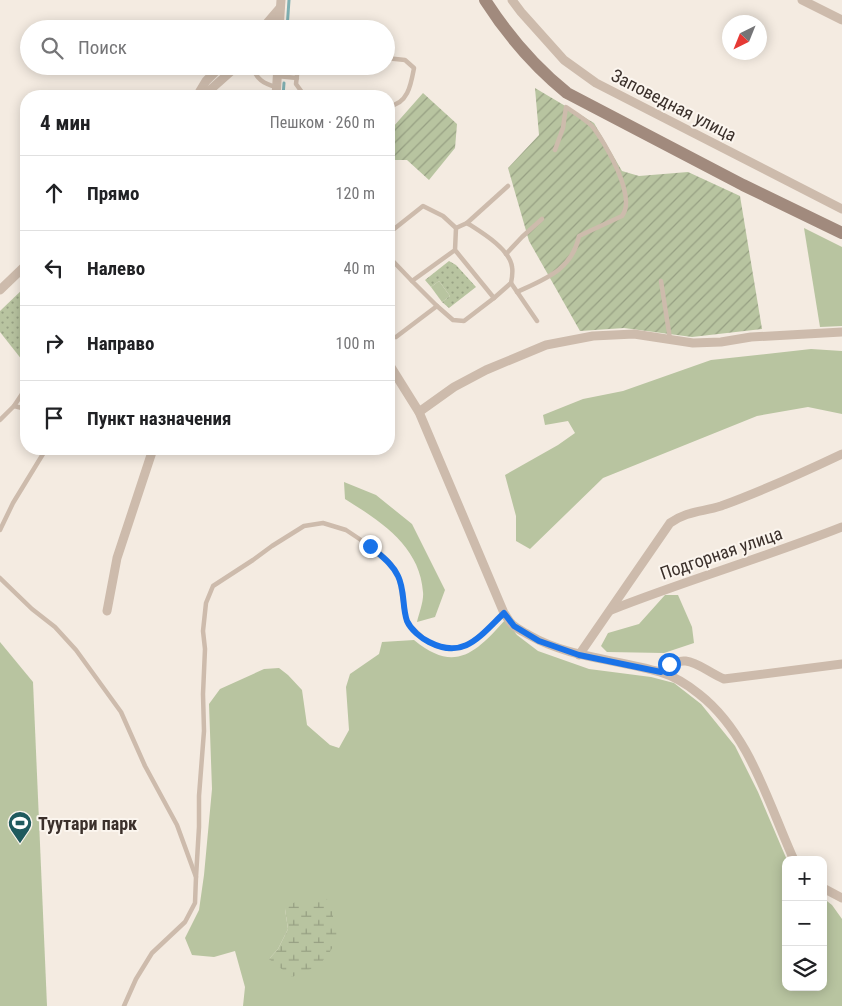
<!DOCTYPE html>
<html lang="ru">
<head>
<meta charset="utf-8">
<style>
	:root { --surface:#fff; --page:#f6f6f6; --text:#202124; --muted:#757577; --line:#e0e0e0 }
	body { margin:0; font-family:"Roboto Condensed",sans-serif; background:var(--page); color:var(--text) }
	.controls { position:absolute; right:15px; bottom:15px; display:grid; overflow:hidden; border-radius:10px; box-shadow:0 2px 12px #0003 }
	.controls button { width:45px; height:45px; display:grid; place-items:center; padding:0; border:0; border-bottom:1px solid var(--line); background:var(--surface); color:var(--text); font:25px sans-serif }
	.compass { position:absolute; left:722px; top:15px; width:45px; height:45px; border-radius:50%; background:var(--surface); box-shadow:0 2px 12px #0003; rotate:223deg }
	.stop { position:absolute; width:15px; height:15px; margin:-11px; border:4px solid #1a73e8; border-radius:50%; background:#fff }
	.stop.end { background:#1a73e8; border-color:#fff; box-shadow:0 1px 5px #0008 }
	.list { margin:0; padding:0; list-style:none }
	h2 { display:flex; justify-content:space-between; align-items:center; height:65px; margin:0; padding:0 20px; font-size:21px }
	h2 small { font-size:16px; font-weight:400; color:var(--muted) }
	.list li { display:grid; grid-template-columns:32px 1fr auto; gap:15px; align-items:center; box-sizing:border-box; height:75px; padding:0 20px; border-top:1px solid var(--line) }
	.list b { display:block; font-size:19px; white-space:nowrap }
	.list em { font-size:16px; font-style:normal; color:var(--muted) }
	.icon { flex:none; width:28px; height:28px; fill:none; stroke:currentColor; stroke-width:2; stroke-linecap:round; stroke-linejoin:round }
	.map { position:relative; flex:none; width:842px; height:1006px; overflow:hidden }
	.search { position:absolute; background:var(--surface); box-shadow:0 2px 12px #0003; left:20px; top:20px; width:375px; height:55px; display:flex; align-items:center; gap:12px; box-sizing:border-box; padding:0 18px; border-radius:28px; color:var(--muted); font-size:19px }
	.panel { position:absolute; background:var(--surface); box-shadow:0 2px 12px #0003; left:20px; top:90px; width:375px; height:365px; border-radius:20px }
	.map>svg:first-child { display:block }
</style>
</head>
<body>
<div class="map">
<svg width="842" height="1006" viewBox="0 0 842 1006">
	<defs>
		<pattern id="wetland-marsh" width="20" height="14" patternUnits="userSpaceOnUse" patternTransform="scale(1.25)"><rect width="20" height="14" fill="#b8c4a0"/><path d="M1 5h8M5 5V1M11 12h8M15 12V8" fill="none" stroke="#97a083"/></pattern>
		<pattern id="park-dots" width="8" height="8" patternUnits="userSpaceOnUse" patternTransform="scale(1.25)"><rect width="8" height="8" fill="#b8c4a0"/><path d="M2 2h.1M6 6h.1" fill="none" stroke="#97a083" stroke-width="1.8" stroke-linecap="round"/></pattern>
		<pattern id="garden-furrows" width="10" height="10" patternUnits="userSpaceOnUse" patternTransform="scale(1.25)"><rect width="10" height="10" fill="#b8c4a0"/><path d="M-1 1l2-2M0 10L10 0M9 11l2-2" fill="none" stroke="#97a083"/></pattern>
	</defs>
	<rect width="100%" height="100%" fill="#f4ebe1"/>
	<!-- grass -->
	<g fill="#b8c4a0" fill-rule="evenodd">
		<path d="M 804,228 L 842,247 L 842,326 L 820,327 Z"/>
		<path d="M 439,281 L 450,296 L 442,302 L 431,287 Z"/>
		<path d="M 811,349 L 842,351 L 842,414 L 808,407 L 757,416 L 603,478 L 530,549 L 516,541 L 516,516 L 505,475 L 558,445 L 575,433 L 568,421 L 545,425 L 543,415 L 583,399 L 623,391 L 711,360 Z"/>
		<path d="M 344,482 L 376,495 L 412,524 L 445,590 L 435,617 L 417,622 C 419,613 424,601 423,592 C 420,546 380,521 345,499 Z"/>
		<path d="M 665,595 L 678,595 L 692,627 L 694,643 L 664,653 L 607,652 L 601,646 L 608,633 L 639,624 Z"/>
		<path d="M 505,620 L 517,635 L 538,651 L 589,669 L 651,677 L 674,683 L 701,704 L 735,746 L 758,792 L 787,860 L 786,860 L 786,987 L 823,987 L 823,898 L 832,905 L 842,919 L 842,1006 L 243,1006 L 245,987 L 235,951 L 214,957 L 192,955 L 185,938 L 199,910 L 204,875 L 212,789 L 209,704 L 220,689 L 264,669 L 279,668 L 288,675 L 302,690 L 307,725 L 330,745 L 339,748 L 349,730 L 346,687 L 350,674 L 379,654 L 382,642 L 414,640 C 454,673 475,654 505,620 ZM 310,907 L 332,928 L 269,959 L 278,949 L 288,929 L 285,909 Z"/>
		<path d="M 0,642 L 33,682 L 47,1006 L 0,1006 Z"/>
	</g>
	<!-- wetland -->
	<path fill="url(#wetland-marsh)" d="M 320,894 L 334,905 L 332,928 L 341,933 L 328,955 L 318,966 L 292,977 L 269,959 L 278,949 L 288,929 L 285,909 L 296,901 L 310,907 Z"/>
	<!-- park -->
	<g fill="url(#park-dots)">
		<path d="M 449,261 L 456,265 L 476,287 L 449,308 L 442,302 L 450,296 L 439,281 L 431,287 L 425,280 Z"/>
		<path d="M 26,286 L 26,365 L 0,332 L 0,311 Z"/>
	</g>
	<!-- garden -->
	<g fill="url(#garden-furrows)">
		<path d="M 535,88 L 594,123 L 622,171 L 639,176 L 688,172 L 740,196 L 762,329 L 692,337 L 624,328 L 580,331 L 529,241 L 508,168 L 539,135 Z"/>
		<path d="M 423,93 L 457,124 L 455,148 L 429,180 L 407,160 L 391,160 L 389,162 L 389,127 L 393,127 Z"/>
	</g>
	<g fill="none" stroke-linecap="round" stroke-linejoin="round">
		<!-- stream -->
		<g stroke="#7fb0b2" stroke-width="3">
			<path d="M 287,29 L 289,0"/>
			<path d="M 285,74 L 285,66"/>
			<path d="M 283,96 L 284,83"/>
		</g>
		<!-- lane -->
		<g stroke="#cdbbac" stroke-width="4.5">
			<path d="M 386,58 L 405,60 L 414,68 C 411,84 408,104 389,106"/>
			<path d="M 252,66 C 256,79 264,84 276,87"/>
			<path d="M 298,66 L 296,84 L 304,95 L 307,96"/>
			<path d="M 277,76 L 297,78"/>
			<path d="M 467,223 L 508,186"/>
			<path d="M 456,228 L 467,223 C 481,232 510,249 512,267 C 513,272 512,278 511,283 L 494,298"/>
			<path d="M 389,233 L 423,206 L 443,216 L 456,228 L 455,250 L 494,298 L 464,321 L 453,320 L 437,306 L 412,281 L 455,250"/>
			<path d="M 506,254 L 522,237 L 542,219"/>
			<path d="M 389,257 L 412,281"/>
			<path d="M 661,281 L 670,339"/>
			<path d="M 511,283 L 537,321"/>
			<path d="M 517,292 C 545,279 572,270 579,236 L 622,216 C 637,197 605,142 592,126 C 585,119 575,113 566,107 L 563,128 L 555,150"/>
			<path d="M 396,337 L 437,306"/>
			<path d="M 14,406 L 26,409"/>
			<path d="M 0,420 L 14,406 L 26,388"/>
			<path d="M 0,530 L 13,503 L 46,449"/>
			<path d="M 0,578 L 32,609 L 55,627 L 76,650 L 121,712 L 145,766 L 177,825 L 196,877 L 195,903 L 185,922 L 152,953 L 136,979 L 124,1006"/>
			<path d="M 196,877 L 199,827 L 199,796 L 204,731 L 203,694 L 205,649 L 203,631 L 206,603 L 213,586 L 253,560 L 272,546 L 304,526 L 323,523 L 346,530 L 370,546 L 391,564 L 399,577 L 405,614 L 408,624 L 425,640 L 437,646 L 449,649 L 460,648 L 472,642 L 489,628 L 504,613"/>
		</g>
		<!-- street -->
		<g stroke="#cdbbac" stroke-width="9">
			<path d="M 512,0 L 521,12 L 564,60 L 596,83 L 842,209"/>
			<path d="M 802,0 L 842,20"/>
			<path d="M 262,29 L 280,8"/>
			<path d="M 279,29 L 281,0"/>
			<path d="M 197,96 L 206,81 L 221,66"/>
			<path d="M 200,96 L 210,90 L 237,66"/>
			<path d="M 276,96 L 278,66"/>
			<path d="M 0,290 L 26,265"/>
			<path d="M 389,364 L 419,412 L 504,613 C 507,617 509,622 513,625 C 517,629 524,632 529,635 C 569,658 616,659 660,672 C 673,676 688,685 699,694 C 750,734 768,803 794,860"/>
			<path d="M 419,412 L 454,387 L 486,370 L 546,345 L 593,336 L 634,334 L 693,343 L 721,342 L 751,337 L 842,332"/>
			<path d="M 611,610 C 687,580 766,557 842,527"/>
			<path d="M 107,611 L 117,558 L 153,449"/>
			<path d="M 579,655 L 670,523 C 687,511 702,512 721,506 C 762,491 802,473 842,454"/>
			<path d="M 661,672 C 686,648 700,669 724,679 L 842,664"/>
			<path d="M 823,888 L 842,898"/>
		</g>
		<!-- secondary -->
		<path stroke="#a18a7d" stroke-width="12" d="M 485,0 C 508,36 534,66 567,93 L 743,185 L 842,233"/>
	</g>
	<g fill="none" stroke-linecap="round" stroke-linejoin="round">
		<!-- route -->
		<path stroke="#1a73e8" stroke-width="6" d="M 370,546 C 380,555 392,563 398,576 C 405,590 402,607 407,621 C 411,630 421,638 429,642 C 464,660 480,636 504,613 L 514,626 L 539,641 L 579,655 L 661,672 L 669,664"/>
	</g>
	<!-- icons -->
	<defs>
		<g id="stadium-pin" transform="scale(1.25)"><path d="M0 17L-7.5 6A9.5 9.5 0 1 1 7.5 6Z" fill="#1f5a5e" stroke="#fbf5ee"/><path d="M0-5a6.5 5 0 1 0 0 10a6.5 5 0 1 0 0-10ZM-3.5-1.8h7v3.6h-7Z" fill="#fff"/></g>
	</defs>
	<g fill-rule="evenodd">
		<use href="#stadium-pin" x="20" y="823"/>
	</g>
	<g text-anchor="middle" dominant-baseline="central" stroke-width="4" stroke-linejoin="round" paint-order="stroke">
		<!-- street labels -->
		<g font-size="18" fill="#3b302b" stroke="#fbf5ee">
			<text transform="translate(674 105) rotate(27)">Заповедная улица</text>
			<text transform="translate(721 553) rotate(-19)">Подгорная улица</text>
		</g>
		<!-- poi labels -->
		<g font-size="18" font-weight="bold" fill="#3b302b" stroke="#fbf5ee" text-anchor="start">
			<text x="38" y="823">Туутари парк</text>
		</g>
	</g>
</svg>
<div class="controls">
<button>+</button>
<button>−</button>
<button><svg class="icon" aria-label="layers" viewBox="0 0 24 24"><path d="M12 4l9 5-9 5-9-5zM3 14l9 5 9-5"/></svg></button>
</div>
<svg class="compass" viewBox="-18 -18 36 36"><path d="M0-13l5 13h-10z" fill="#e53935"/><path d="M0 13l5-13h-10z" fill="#757577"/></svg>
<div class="stop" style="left:669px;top:664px"></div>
<div class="stop end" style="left:370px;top:546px"></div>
<div class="search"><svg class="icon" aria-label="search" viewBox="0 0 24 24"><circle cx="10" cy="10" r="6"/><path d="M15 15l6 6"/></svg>Поиск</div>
<section class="panel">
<h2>4 мин<small>Пешком · 260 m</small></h2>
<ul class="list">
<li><svg class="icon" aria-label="ahead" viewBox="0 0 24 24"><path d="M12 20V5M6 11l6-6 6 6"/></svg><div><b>Прямо</b></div><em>120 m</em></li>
<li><svg class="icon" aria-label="left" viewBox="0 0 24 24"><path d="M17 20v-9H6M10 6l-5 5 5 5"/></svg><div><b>Налево</b></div><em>40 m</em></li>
<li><svg class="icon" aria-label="right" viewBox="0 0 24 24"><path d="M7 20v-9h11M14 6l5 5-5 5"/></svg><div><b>Направо</b></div><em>100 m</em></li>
<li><svg class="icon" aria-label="arrive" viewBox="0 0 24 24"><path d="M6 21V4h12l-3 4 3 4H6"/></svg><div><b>Пункт назначения</b></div></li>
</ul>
</section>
</div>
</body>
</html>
